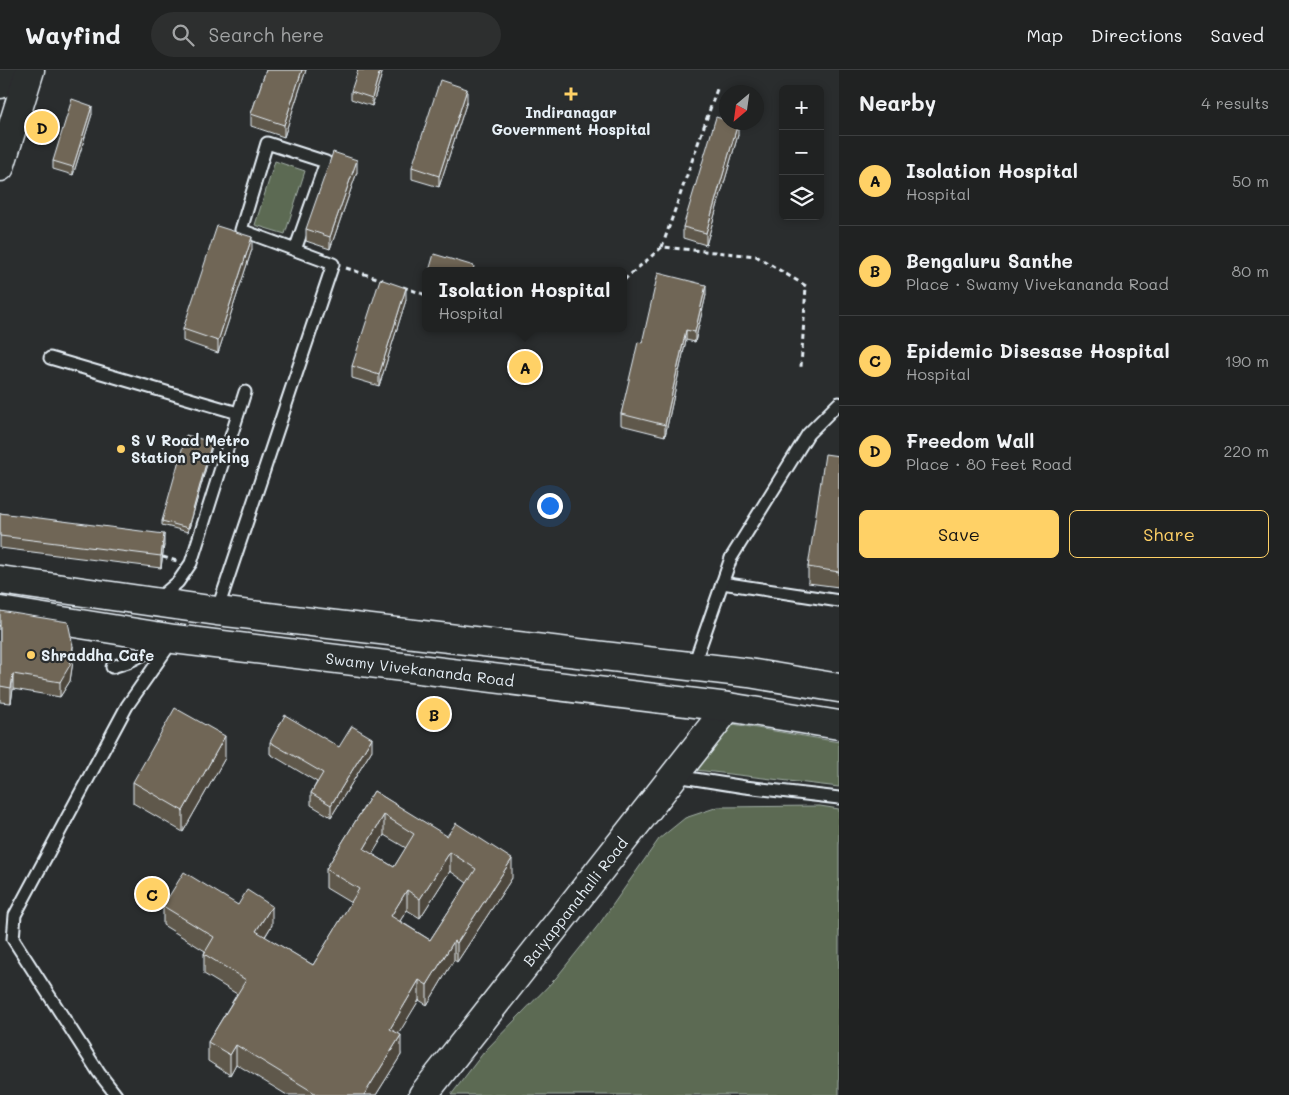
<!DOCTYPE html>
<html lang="en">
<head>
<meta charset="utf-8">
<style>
	:root { --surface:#202222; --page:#2d2f2f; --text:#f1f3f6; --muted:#a2a4a5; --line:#3d3f40; --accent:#ffd166 }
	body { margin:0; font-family:Mali,sans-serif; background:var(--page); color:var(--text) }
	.controls { position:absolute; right:15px; top:15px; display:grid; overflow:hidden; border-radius:8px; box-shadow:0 2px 8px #0003 }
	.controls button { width:45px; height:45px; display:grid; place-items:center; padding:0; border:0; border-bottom:1px solid var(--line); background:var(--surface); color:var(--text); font:25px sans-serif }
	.compass { position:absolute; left:719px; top:15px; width:45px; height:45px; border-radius:50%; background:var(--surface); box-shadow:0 2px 8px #0003; rotate:209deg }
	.you { position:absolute; left:549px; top:435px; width:18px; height:18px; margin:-12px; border:4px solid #fff; border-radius:50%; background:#1a73e8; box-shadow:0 0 0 8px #1a73e833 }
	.badge { display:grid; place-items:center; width:32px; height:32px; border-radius:50%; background:var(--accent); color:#111; font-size:16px; font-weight:700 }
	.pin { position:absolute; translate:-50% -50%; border:2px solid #fff; box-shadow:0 1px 5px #0006 }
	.popup { position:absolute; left:422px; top:197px; width:205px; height:65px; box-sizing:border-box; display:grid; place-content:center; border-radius:8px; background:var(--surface); filter:drop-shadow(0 1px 4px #0005); font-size:16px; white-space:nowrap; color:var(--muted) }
	.popup b { font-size:19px; color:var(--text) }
	.popup::after { content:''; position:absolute; left:50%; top:100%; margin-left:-10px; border:10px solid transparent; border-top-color:var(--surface) }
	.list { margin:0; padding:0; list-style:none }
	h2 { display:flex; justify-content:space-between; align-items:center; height:65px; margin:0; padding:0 20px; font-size:21px }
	h2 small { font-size:16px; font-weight:400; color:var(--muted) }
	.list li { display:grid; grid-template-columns:32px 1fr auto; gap:15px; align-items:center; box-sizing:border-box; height:90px; padding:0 20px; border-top:1px solid var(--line) }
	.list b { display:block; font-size:19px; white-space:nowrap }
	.list p { margin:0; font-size:16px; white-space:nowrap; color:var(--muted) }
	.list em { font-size:16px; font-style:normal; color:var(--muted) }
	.actions { display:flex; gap:10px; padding:15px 20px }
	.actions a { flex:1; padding:11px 0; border:1px solid var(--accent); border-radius:8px; text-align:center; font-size:18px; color:var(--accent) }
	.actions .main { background:var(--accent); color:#111 }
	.icon { flex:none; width:28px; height:28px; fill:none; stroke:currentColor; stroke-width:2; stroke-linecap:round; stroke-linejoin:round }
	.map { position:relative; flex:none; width:839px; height:1025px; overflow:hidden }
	header { display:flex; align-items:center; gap:30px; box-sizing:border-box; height:70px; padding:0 25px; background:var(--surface); border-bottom:1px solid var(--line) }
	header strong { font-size:24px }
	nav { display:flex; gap:28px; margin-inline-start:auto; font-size:18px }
	.search { width:350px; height:45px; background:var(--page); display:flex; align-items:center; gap:12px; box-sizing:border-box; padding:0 18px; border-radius:28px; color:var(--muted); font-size:19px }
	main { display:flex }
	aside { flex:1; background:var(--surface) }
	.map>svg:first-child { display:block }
</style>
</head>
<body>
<header>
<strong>Wayfind</strong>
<div class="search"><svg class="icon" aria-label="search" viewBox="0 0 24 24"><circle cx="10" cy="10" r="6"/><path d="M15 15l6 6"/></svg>Search here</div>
<nav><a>Map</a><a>Directions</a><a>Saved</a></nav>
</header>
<main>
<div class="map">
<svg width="839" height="1025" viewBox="0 0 839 1025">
	<rect width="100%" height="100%" fill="#2a2d2e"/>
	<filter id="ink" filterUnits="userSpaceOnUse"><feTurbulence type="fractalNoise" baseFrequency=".02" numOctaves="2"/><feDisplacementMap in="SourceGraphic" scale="10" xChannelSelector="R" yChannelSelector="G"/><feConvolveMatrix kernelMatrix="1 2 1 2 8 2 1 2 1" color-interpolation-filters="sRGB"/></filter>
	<g filter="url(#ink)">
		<!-- green -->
		<g fill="#5b6a53" stroke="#a2aea6">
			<path d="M 275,91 L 305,101 L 285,164 L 255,155 Z"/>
			<path d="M 733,654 L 839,672 L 839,717 L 696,700 Z"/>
			<path d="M 820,736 L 839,739 L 839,1025 L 451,1025 L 484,982 L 556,908 L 600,853 L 659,769 L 685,748 L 718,737 Z"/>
		</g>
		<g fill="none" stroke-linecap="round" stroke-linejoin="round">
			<!-- lane casing -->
			<g stroke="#e8f1f8" stroke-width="15">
				<g id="lane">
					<path d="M 50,288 L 238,343"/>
					<path d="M 722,513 L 839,531"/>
					<path d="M 157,530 L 178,512 L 191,493 L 245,322"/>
					<path d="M 217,541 L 333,194 L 241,160 L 267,73 L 326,92 L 295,180"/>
					<path d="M 112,597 L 128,592 L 166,573"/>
					<path d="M 693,597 L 731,488 L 808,364 L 839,333"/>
					<path d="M 676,706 L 745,717 L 839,728"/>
					<path d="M 116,1025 L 99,1003 L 13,869 L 15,845 L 127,636 L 173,570"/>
				</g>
			</g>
			<!-- secondary casing -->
			<g stroke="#e8f1f8" stroke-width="31">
				<g id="secondary">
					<path d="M 0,14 L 5,0"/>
					<path d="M 0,97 L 30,0"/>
					<path id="s1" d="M 423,1025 L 728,637"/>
				</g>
			</g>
			<!-- primary casing -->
			<g stroke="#e8f1f8" stroke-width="31">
				<g id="primary">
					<path d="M 0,510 L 217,541 L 749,603 L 839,618"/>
					<path id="s2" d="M 0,541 L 174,569 L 728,637 L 839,655"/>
				</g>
			</g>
			<!-- path -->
			<g stroke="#e8f1f8" stroke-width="3" stroke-dasharray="5 4" stroke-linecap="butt">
				<path d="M 662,177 L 717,19"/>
				<path d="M 346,198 L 383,210"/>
				<path d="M 624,210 L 662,177 L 756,186 L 806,216 L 801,297"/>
				<path d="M 403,217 L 426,225"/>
				<path d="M 535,258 L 543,260 L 550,258"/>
				<path d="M 163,487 L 177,491"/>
			</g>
			<!-- lane -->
			<use href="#lane" stroke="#2a2d2e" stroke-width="11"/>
			<!-- secondary -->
			<use href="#secondary" stroke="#2a2d2e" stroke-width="28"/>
			<!-- primary -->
			<use href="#primary" stroke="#2a2d2e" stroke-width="28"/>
		</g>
		<!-- wall -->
		<g fill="#5f584b" stroke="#e8f1f8" fill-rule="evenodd">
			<path d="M 266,0 L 306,0 L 284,67 L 251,56 L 251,44 Z"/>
			<path d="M 383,0 L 372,36 L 351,29 L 351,21 Z"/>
			<path d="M 467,31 L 439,117 L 412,109 L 412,97 Z"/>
			<path d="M 92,44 L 73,105 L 53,99 L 53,91 Z"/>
			<path d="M 738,65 L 706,175 L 683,168 L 683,157 Z"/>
			<path d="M 357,102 L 330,179 L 306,171 L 306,159 Z"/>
			<path d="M 252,179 L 218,283 L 183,271 L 183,259 Z"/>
			<path d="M 706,225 L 695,272 L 686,270 L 665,366 L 621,355 L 621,344 L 642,273 Z"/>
			<path d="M 406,230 L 379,316 L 352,308 L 352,296 Z"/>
			<path d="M 212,376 L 188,462 L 162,455 L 162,451 Z"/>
			<path d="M 839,386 L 839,517 L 808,513 L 808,497 Z"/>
			<path d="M 0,443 L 164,475 L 161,498 L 0,478 Z"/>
			<path d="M 0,541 L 73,591 L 70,611 L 60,627 L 13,619 L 11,633 L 0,632 Z"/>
			<path d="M 270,672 L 339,677 L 372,680 L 331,747 L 311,735 L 311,723 L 317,712 L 270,684 Z"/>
			<path d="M 225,688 L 183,762 L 133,733 L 133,712 Z"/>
			<path d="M 374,721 L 512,808 L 457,892 L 454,890 L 427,935 L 419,930 L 398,964 L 401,985 L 376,1025 L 287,1025 L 236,994 L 230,1005 L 208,991 L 208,972 L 237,924 L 204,904 L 204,884 L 205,881 L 163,855 L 163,836 L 238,835 L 272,855 L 265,867 L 313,895 L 351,833 L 326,818 L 326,799 ZM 384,765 L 406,778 L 394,797 L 372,784 ZM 450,801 L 467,813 L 430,870 L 400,851 L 407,840 L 420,848 Z"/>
		</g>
		<!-- shaded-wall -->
		<g fill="#4e473d" stroke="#e8f1f8">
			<path d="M 302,0 L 306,0 L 284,67 L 284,55 Z"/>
			<path d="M 380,0 L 383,0 L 372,36 L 372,28 Z"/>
			<path d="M 467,19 L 467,31 L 439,117 L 439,106 Z"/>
			<path d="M 92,36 L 92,44 L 73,105 L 73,97 Z"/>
			<path d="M 738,53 L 738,65 L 706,175 L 706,163 Z"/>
			<path d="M 357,90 L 357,102 L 330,179 L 330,167 Z"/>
			<path d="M 252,167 L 252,179 L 218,283 L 218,271 Z"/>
			<path d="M 706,215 L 706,225 L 695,272 L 695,262 Z"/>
			<path d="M 406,218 L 406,230 L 379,316 L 379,305 Z"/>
			<path d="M 686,260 L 686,270 L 665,366 L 665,355 Z"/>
			<path d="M 212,372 L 212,376 L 188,462 L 188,458 Z"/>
			<path d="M 164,464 L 164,475 L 161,498 L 161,486 Z"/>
			<path d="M 73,576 L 73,591 L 70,611 L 60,627 L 60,612 Z"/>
			<path d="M 13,604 L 13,619 L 11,633 L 11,618 Z"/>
			<path d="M 225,666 L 225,688 L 183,762 L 183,741 Z"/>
			<path d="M 372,668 L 372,680 L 331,747 L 331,735 Z"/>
			<path d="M 384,745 L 384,765 L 364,798 L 364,779 Z"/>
			<path d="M 450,782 L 450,801 L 420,848 L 420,829 Z"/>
			<path d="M 512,789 L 512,808 L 457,892 L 457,873 Z"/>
			<path d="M 407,820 L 407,840 L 391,865 L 391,846 Z"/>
			<path d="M 272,836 L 272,855 L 256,881 L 256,861 Z"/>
			<path d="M 454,871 L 454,890 L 427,935 L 427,915 Z"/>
			<path d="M 419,910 L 419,930 L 390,978 L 390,959 Z"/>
			<path d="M 401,965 L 401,985 L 376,1025 L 364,1025 Z"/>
			<path d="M 236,975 L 236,994 L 230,1005 L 230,985 Z"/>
		</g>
		<!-- building -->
		<g fill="#6f6657" stroke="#e8f1f8" fill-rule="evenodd">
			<path d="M 266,0 L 302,0 L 284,55 L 251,44 Z"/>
			<path d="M 358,0 L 380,0 L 372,28 L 351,21 Z"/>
			<path d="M 440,10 L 467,19 L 439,106 L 412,97 Z"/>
			<path d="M 72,29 L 92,36 L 73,97 L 53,91 Z"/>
			<path d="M 716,47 L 726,50 L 726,52 L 738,53 L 706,163 L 683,157 Z"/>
			<path d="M 333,82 L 357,90 L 330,167 L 306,159 Z"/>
			<path d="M 217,156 L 252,167 L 218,271 L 183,259 Z"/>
			<path d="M 434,184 L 474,196 L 473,201 L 429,201 Z"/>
			<path d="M 658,203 L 706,215 L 695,262 L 686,260 L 665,355 L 621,344 L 638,272 L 642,273 Z"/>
			<path d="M 380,209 L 406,218 L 379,305 L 352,296 Z"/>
			<path d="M 186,365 L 212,372 L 188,458 L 162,451 Z"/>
			<path d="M 825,384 L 839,386 L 839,502 L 808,497 Z"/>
			<path d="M 0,443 L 164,464 L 161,486 L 0,466 Z"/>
			<path d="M 0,541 L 68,552 L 73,576 L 70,595 L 60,612 L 13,604 L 11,618 L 0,616 Z"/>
			<path d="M 175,638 L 225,666 L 183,741 L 133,712 Z"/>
			<path d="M 285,645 L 339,677 L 352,656 L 372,668 L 331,735 L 311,723 L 323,703 L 270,672 Z"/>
			<path d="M 374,721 L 447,766 L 456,753 L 512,789 L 457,873 L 454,871 L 427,915 L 419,910 L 390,959 L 401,965 L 364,1025 L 318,1025 L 236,975 L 230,985 L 208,972 L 246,910 L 204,884 L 214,867 L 163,836 L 184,802 L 238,835 L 247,820 L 272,836 L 256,861 L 313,895 L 359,819 L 326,799 ZM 384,745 L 414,764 L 394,797 L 364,779 ZM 450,782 L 476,799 L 430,870 L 391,846 L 407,820 L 420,829 Z"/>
		</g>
	</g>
	<!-- markers -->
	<g fill="#ffd166" stroke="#2a2d2e" stroke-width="2">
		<path d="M568.5 16.5h5v5h5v5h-5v5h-5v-5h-5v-5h5z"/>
		<circle cx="121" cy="379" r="5"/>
		<circle cx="31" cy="585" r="5"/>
	</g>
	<g text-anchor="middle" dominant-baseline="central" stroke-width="4.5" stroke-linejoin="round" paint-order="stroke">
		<!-- poi labels -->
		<g font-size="15" font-weight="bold" fill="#e8f1f8" stroke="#2a2d2e" text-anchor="start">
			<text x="571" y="42" text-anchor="middle">Indiranagar<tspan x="571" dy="17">Government Hospital</tspan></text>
			<text x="131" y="370">S V Road Metro<tspan x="131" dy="17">Station Parking</tspan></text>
			<text x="41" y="585">Shraddha Cafe</text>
		</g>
		<!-- street labels -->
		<g font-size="15" fill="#e8f1f8" stroke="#2a2d2e">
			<text stroke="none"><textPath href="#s2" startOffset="424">Swamy Vivekananda Road</textPath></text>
			<text stroke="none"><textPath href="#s1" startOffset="246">Baiyappanahalli Road</textPath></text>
		</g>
	</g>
</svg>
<div class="controls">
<button>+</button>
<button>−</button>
<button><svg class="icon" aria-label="layers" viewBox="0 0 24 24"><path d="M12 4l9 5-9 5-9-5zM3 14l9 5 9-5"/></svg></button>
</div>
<svg class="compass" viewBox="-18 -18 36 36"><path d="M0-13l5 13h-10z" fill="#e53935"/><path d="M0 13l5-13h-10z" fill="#a2a4a5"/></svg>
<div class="you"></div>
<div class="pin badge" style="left:525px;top:297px">A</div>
<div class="popup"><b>Isolation Hospital</b>Hospital</div>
<div class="pin badge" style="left:434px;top:644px">B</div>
<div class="pin badge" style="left:152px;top:824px">C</div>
<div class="pin badge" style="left:42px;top:57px">D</div>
</div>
<aside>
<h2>Nearby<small>4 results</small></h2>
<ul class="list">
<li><span class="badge">A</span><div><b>Isolation Hospital</b><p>Hospital</p></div><em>50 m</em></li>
<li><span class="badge">B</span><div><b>Bengaluru Santhe</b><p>Place · Swamy Vivekananda Road</p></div><em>80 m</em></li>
<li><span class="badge">C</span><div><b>Epidemic Disesase Hospital</b><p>Hospital</p></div><em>190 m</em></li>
<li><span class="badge">D</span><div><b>Freedom Wall</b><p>Place · 80 Feet Road</p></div><em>220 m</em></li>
</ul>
<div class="actions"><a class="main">Save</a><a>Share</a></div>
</aside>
</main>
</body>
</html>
